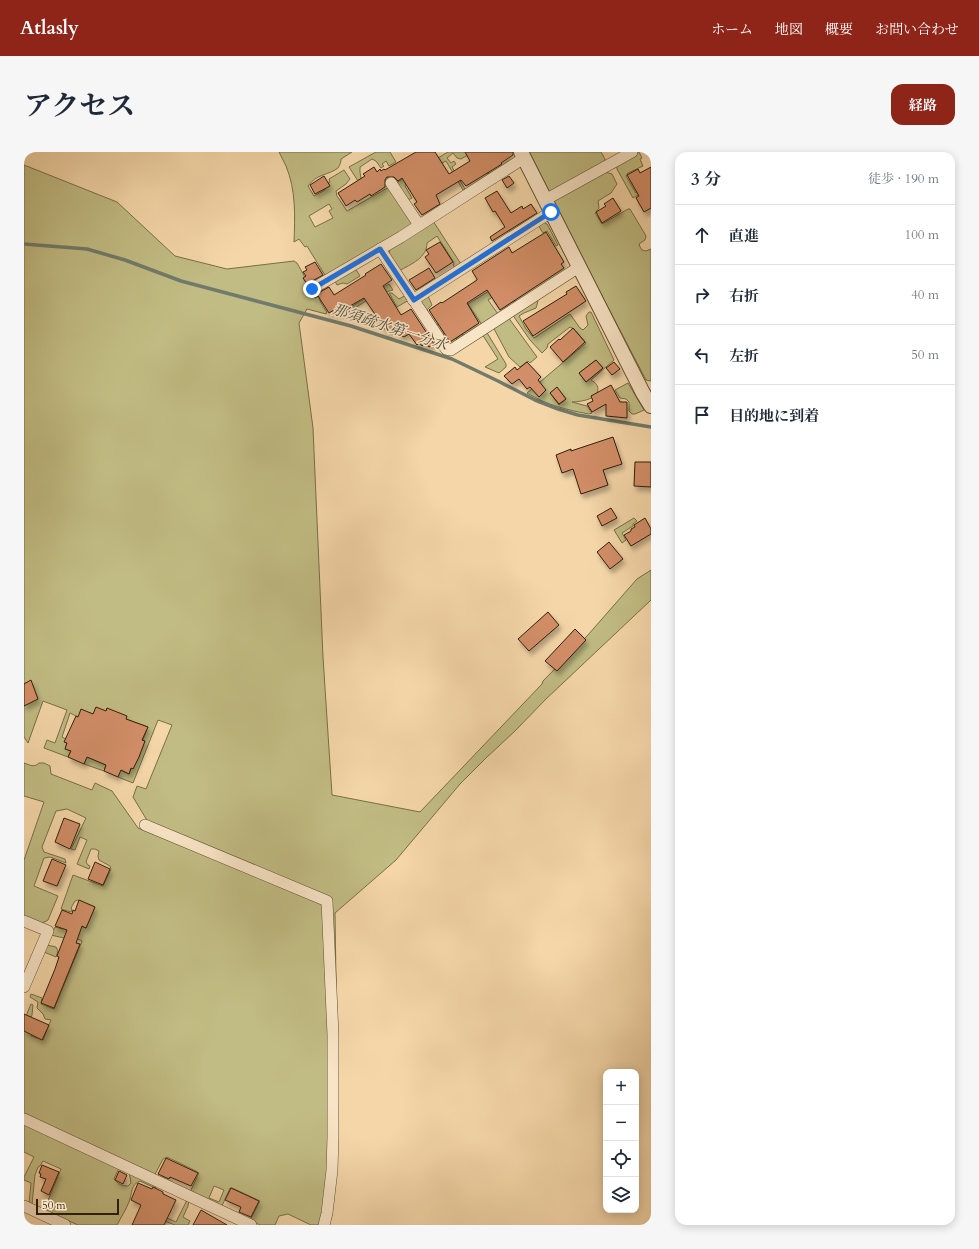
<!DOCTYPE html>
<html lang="ja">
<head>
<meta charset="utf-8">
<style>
	:root { --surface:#fff; --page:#f6f6f7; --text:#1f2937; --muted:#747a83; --line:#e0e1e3; --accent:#8f2418 }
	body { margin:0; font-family:Cardo,"Noto Serif JP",serif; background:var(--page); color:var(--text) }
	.controls { position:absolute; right:12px; bottom:12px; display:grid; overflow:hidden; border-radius:8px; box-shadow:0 2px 10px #0003 }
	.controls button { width:36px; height:36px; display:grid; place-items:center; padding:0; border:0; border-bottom:1px solid var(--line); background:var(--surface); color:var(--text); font:20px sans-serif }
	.scale { position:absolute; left:12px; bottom:10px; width:83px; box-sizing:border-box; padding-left:4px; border:2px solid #311f08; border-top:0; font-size:11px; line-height:14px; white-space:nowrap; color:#311f08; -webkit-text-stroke:3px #f8e4c6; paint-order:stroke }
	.stop { position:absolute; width:12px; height:12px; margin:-9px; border:3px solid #1a73e8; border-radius:50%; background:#fff }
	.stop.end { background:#1a73e8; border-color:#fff; box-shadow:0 1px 4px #0008 }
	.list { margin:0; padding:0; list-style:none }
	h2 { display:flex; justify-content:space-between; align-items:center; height:52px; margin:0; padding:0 16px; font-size:17px }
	h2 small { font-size:13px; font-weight:400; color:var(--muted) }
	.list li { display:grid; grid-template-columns:26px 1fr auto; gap:12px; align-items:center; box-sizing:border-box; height:60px; padding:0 16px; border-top:1px solid var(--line) }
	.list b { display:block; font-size:15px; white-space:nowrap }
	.list em { font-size:13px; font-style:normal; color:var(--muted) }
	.icon { flex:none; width:22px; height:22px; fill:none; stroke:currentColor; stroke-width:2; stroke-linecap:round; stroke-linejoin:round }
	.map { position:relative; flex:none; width:627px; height:1073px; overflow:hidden; border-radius:12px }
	header { display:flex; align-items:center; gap:24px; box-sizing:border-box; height:56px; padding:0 20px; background:var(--accent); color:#fff }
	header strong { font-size:19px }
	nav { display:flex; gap:22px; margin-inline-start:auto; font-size:14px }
	.intro { display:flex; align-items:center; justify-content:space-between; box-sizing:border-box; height:96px; padding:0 24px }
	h1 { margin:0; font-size:28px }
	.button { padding:10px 18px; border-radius:12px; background:var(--accent); color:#fff; font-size:14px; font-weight:700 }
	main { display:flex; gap:24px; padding:0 24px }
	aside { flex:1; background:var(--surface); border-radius:12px; box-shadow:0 2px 10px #0003 }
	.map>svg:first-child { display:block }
</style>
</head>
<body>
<header>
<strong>Atlasly</strong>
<nav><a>ホーム</a><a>地図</a><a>概要</a><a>お問い合わせ</a></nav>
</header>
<div class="intro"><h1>アクセス</h1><a class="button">経路</a></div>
<main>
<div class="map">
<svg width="627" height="1073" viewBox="0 0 627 1073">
	<defs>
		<filter id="shadow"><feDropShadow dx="2.5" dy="4.5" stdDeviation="2" flood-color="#0004"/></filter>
	</defs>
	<rect width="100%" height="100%" fill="#f4d6a8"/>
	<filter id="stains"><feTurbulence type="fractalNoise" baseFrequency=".005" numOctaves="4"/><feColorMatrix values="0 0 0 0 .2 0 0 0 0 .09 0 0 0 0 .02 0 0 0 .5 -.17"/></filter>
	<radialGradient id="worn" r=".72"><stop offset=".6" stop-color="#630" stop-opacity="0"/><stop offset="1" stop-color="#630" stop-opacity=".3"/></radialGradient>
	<!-- green -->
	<g fill="#c1bc83" stroke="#796e46" fill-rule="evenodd">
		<path d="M 255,0 L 328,0 L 317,7 C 317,10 316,13 314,16 C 305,23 292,22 284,34 L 290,44 L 301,38 L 299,34 L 306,30 L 305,27 L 320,18 L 326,27 L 322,32 L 312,39 L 313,44 L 323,59 L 365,35 L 388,71 L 388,74 L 302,125 L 283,94 L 281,95 L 275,87 L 270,90 C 271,64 272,38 262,14 C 260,9 257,5 255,0 ZM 305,52 L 308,57 L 305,59 L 309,66 L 291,75 L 285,64 Z"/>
		<path d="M 352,0 L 366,0 L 372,10 L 365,14 L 362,9 L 358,12 L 360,14 L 357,16 L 352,9 L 348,7 L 336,15 L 336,20 L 337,26 L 334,29 L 325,15 Z"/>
		<path d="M 424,0 L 452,0 L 465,21 L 464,22 L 449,0 L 437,7 L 433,6 L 429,1 L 423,6 L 427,11 L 430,9 L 432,12 L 428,15 L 441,37 L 439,38 L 422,9 L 382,31 L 381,34 L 388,46 L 384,48 L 372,31 Z"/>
		<path d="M 505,0 L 577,0 L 581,7 L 579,13 L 581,20 L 588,22 L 593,32 L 587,41 L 574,49 L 575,56 L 571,61 L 578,72 L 604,57 L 606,57 L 622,84 L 621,88 L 615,92 L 616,95 L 618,98 L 622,99 L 627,97 L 627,229 L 622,228 L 553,96 Z"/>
		<path d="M 615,0 L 618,6 L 616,7 L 619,14 L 604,21 L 602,24 L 612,41 L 627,32 L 627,36 L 609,46 L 593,17 L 593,13 Z"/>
		<path d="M 0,13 L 93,50 L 151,104 L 203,117 L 270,109 L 273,111 L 286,134 L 302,132 L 304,135 L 295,141 C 294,148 299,154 303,160 L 302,162 L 283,157 L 275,171 L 289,276 L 299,505 L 308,643 L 396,660 L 518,532 L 519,529 L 563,484 L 613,427 L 627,418 L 627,448 L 522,547 L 491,579 L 462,606 L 436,632 L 372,708 L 311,761 L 313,898 L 305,1073 L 287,1073 L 264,1062 L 255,1064 L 251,1073 L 236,1073 L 226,1068 L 236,1049 L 208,1036 L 206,1036 L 197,1056 L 166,1040 L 175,1021 L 172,1019 L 143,1005 L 139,1007 L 128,1028 L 133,1033 L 131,1036 L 116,1029 C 107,1032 108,1042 105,1050 C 102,1058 97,1065 93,1073 L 54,1073 L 20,1058 L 37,1017 L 19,1009 L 16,1014 L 14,1015 L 11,1023 L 8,1052 L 5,1051 L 7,1031 L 0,1028 L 0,1025 L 10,1005 L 0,1000 L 0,869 L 7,852 L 9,853 L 8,863 L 4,872 L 13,869 L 7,884 L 19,888 L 27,868 L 21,867 L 19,862 L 13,856 L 14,850 L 6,845 L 7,842 L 18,846 L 17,852 L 30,857 L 58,789 L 45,783 L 40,786 L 27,783 L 31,775 L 39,777 L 45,764 L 51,772 L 62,776 L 71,755 L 54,748 L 51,749 L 47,756 L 48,757 L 47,760 L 37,757 L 49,723 L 79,734 L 87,717 L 86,714 L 75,708 L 74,704 L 75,699 L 71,697 L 67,697 L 62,710 L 64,713 L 66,714 L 65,717 L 53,712 L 63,688 L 56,685 L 51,698 L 47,697 L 62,666 L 43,657 L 32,659 L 18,695 L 20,700 L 41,707 L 42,711 L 26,705 L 20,706 L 10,734 L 34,744 L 24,768 C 16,774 8,769 0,765 L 0,708 L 20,650 L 0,644 L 0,611 C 6,613 10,616 15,611 L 20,611 L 26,614 L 27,622 L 68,638 L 71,631 L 88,639 L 114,676 L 285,746 L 124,670 L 109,645 L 113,634 L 122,637 L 148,573 L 134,568 L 109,631 L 94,625 L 96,618 L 105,622 L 124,575 L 102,567 L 83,556 L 82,559 L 54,565 L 46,561 L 38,585 L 42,587 L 41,590 L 43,591 L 41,597 L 47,599 L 44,605 L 20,596 L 23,588 L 31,591 L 43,558 L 19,549 L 4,591 L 0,585 ZM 96,1016 L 105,1020 L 107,1031 L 104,1034 C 98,1034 94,1032 90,1027 L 94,1018 ZM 190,1034 L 200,1038 L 195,1050 L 185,1046 Z"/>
		<path d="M 409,69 L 437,112 L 431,116 L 429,113 L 430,111 L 413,84 L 403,91 C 403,106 387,112 375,119 L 365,102 L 366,97 Z"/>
		<path d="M 519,70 L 523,72 L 534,93 L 532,94 L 523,79 L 519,81 L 514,73 Z"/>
		<path d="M 331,116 L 336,124 L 323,132 L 319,131 L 313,133 L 311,129 Z"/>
		<path d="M 479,130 L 492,150 L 490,151 L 482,138 L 479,138 L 464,148 L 474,162 L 458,173 L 444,152 Z"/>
		<path d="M 365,132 L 369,138 C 361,139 356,146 348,145 L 317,165 L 312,164 Z"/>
		<path d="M 365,141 L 368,141 L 375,147 L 382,143 L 385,148 L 373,155 Z"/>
		<path d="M 404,144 L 408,153 L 403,158 L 413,173 L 427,164 L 440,184 L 433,188 L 426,177 L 417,184 L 395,149 Z"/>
		<path d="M 512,146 L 514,149 L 512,156 L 500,161 L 495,164 L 502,177 L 510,186 L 546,162 L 556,176 L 559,178 L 564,173 L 562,164 L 565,160 L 567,160 L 590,208 L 567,228 C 577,233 576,243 565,247 C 560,249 553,250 548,250 L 563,254 L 568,261 L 565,262 C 543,258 523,253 503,241 L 562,191 L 550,177 L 546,175 L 524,192 L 523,196 L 518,201 L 506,188 L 488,162 ZM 572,208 L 579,216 L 562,230 L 555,221 ZM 533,236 L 542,247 L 535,253 L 526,241 Z"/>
		<path d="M 484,165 L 513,205 L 506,211 L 504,209 L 496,215 L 485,205 L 469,175 Z"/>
		<path d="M 462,179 L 482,212 L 482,215 L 475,221 L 461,215 L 474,207 L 458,182 Z"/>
		<path d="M 604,231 L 620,258 L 611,262 L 608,262 L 605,259 L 605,250 L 602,247 L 596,246 L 591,238 Z"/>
		<path d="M 610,366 L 613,369 L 609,372 L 609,374 L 598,381 L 602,388 L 598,391 L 590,378 Z"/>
		<path d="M 63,605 L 82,613 L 80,619 L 60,612 Z"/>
		<path d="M 23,793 L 32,795 L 34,799 L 32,805 L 20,800 Z"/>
		<path d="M 163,1048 L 165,1049 L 164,1054 L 159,1065 L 166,1069 L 164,1073 L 151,1073 L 138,1068 L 126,1073 L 132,1061 L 152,1070 Z"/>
	</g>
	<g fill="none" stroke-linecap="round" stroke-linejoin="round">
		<!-- stream -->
		<path stroke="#717b6b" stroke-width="3.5" d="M 0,92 L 63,97 L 101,108 L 157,129 L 327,174 L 428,207 L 474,229 L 511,248 L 534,257 L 554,263 L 627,275"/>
	</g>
	<!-- building -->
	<g fill="#d28e68" stroke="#311f08" filter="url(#shadow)">
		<path d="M 392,0 L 411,0 L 425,22 L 446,9 L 441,0 L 489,0 L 489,3 L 477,11 L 478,12 L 442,34 L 437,28 L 412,43 L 416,52 L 398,63 L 390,52 L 393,50 L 378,26 L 374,29 L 370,25 L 363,25 L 361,28 L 361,35 L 347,44 L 346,42 L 333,50 L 331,48 L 322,54 L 314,41 L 341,24 L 339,22 L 350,15 L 353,20 L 356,17 L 357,19 L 360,17 L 361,18 Z"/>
		<path d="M 627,15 L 627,56 L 620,60 L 612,46 L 615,44 L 603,23 L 614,17 L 616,21 Z"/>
		<path d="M 300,24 L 306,34 L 291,42 L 286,33 Z"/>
		<path d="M 485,24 L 490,31 L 483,36 L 478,28 Z"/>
		<path d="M 473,39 L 487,61 L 498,54 L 499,57 L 507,52 L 513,61 L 468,89 L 466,85 L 481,75 L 471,59 L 469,60 L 461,46 Z"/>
		<path d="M 589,46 L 597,59 L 578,71 L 572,60 L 582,54 L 580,52 Z"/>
		<path d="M 522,80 L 540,110 L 537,112 L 540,116 L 476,158 L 463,138 L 443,151 L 455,171 L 426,190 L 405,158 L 417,150 L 418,151 L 453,128 L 453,127 L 448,119 L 485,95 L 488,101 Z"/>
		<path d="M 416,90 L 429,110 L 412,121 L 401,105 L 405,102 L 402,98 Z"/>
		<path d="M 291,110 L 299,123 L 283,132 L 279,126 L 282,124 L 279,120 L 283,118 L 281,115 Z"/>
		<path d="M 357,112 L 368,128 L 359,134 L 377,163 L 387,157 L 410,192 L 405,195 L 402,191 L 398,194 L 395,190 L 393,193 L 385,182 L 380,185 L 374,182 L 370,177 L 363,180 L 340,146 L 312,162 L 310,158 L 305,161 L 294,144 L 291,146 L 289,144 L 305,135 L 310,143 L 342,123 L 341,122 Z"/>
		<path d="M 405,116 L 411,126 L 392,138 L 385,128 Z"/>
		<path d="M 552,134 L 562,149 L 509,184 L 499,169 L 543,142 L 542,140 Z"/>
		<path d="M 549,176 L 561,190 L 539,210 L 526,195 L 535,187 L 536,188 Z"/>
		<path d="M 572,208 L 579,216 L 562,230 L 555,221 Z"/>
		<path d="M 503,210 L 517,225 L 514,228 L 522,238 L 515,245 L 506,235 L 503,237 L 495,227 L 488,232 L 480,224 L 491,215 L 493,218 Z"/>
		<path d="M 590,210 L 596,217 L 588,223 L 582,216 Z"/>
		<path d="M 587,233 L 596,250 L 603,250 L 603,266 L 582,264 L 582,252 L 568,260 L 563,252 L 569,249 L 567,244 Z"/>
		<path d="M 533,235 L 542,247 L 535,252 L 526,241 Z"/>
		<path d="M 589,285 L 598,312 L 579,318 L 584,333 L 557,342 L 549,317 L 538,321 L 532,303 L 547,297 L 547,299 Z"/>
		<path d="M 611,310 L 627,310 L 627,335 L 610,334 Z"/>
		<path d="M 587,356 L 593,366 L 578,374 L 573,364 Z"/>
		<path d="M 621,366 L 627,377 L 627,382 L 607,394 L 600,383 L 607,379 L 607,377 L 611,375 L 610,373 Z"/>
		<path d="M 585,390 L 599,407 L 586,417 L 573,400 Z"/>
		<path d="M 524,460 L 535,473 L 505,499 L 494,487 Z"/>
		<path d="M 551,477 L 562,488 L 533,519 L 521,509 Z"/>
		<path d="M 7,528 L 14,547 L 0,554 L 0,532 Z"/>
		<path d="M 72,555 L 82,559 L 83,556 L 103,564 L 102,567 L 124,575 L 118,588 L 121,589 L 115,605 L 109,617 L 107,616 L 105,622 L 97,618 L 94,625 L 80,619 L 82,613 L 63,605 L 60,612 L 44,605 L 47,599 L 41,597 L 43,591 L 40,590 L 52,564 L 54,565 L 57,557 L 69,562 Z"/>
		<path d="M 40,666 L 56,672 L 46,697 L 31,690 Z"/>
		<path d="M 28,707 L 42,713 L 33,734 L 19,729 Z"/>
		<path d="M 71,710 L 86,717 L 79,733 L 64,727 Z"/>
		<path d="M 55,748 L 71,755 L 62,776 L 58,774 L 52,791 L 56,792 L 30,856 L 17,851 L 31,817 L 35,805 L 33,804 L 43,778 L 31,774 L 38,758 L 48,762 L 49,758 L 51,759 Z"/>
		<path d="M 0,862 L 25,873 L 18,888 L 0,879 Z"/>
		<path d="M 142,1006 L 174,1021 L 167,1034 L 146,1025 L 145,1027 L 134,1022 Z"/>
		<path d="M 18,1013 L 35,1020 L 25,1043 L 17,1039 L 22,1027 L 16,1025 L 17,1022 L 15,1021 Z"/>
		<path d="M 95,1019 L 103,1023 L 99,1032 L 91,1028 Z"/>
		<path d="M 114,1031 L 128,1037 L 129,1035 L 139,1040 L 139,1042 L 152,1048 L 140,1073 L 108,1073 L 117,1053 L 107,1048 Z"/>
		<path d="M 207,1036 L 235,1049 L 227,1065 L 215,1060 L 217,1055 L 201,1048 Z"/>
		<path d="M 177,1058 L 203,1073 L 169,1073 Z"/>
	</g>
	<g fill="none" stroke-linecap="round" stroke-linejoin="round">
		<!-- minor casing -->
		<g stroke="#624d30" stroke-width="12">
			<g id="minor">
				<path d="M 367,31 L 395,73"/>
				<path d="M 521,48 L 608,0"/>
				<path d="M 356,97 L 422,197 L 427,198 L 555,115"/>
				<path d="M 288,137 L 377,85 L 500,6"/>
				<path d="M 389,148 L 527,60"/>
				<path d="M 121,673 L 303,749 L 309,883 L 309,985 L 308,1018 L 303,1061 L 300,1073"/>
				<path d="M 0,769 L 24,779 L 0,835"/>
				<path d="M 0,967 L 227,1073"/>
				<path d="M 0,1054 L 41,1073"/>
			</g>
		</g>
		<!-- tertiary casing -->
		<g stroke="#624d30" stroke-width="16">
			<path id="tertiary" d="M 497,0 L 619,241 L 627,254"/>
		</g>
		<!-- minor -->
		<use href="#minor" stroke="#f8e4c6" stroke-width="11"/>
		<!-- tertiary -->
		<use href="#tertiary" stroke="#f8e4c6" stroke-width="14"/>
	</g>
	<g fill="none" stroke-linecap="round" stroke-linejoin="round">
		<!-- route -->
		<path stroke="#1a73e8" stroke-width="5" d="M 288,137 L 356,97 L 390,148 L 527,60"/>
	</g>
	<g text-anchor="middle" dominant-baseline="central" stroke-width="3" stroke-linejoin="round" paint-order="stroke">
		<!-- water labels -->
		<g font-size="15" font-style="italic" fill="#514d3a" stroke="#f8e4c6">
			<text transform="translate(366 175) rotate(18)">那須疏水第一分水</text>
		</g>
	</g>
	<rect width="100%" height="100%" filter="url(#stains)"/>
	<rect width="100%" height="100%" fill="url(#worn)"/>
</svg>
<div class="controls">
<button>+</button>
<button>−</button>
<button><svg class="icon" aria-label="locate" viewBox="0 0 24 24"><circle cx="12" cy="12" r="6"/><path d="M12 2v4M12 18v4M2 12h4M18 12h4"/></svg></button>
<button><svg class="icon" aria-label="layers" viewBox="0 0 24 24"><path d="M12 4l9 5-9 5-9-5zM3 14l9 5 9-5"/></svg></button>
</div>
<div class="scale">50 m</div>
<div class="stop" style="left:527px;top:60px"></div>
<div class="stop end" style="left:288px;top:137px"></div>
</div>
<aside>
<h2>3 分<small>徒歩 · 190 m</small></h2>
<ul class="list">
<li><svg class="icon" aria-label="ahead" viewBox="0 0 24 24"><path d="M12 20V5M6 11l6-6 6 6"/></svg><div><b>直進</b></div><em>100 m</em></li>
<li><svg class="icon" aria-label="right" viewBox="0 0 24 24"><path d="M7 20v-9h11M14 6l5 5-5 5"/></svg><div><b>右折</b></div><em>40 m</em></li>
<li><svg class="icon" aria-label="left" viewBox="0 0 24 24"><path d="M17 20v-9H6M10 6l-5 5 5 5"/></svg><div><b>左折</b></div><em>50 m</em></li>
<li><svg class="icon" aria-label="arrive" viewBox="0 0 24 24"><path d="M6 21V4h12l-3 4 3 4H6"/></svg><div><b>目的地に到着</b></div></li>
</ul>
</aside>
</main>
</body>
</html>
